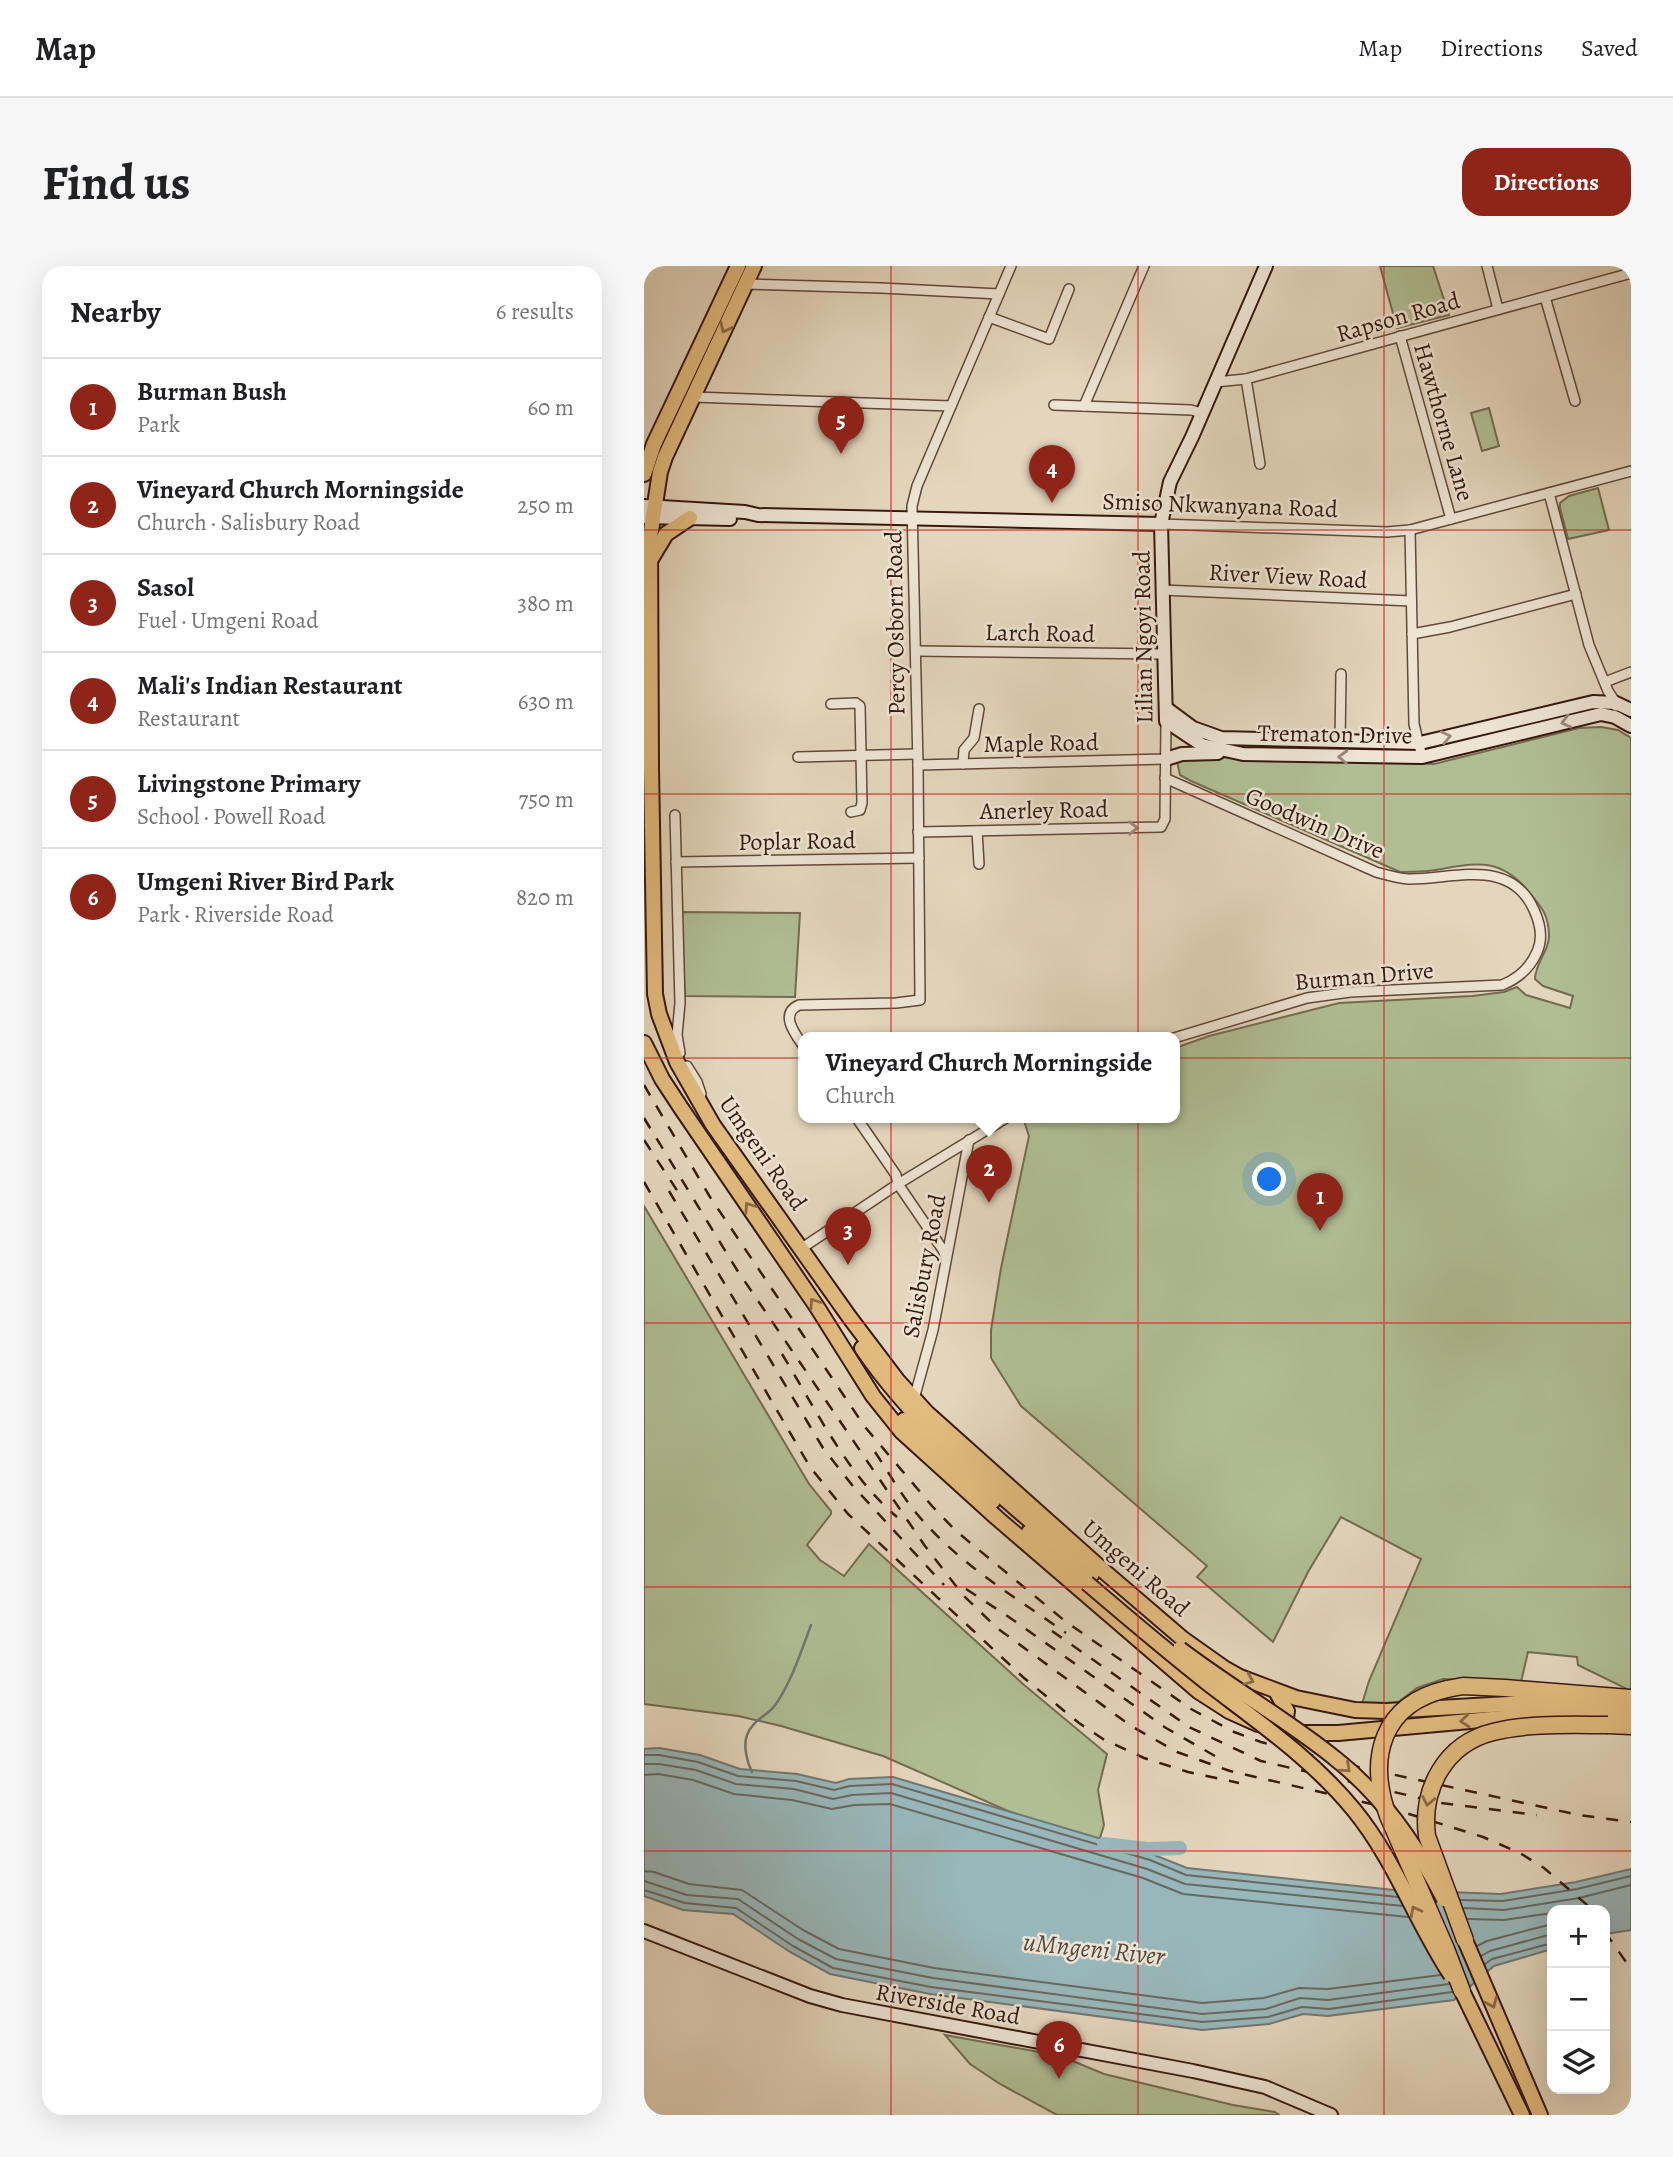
<!DOCTYPE html>
<html lang="en">
<head>
<meta charset="utf-8">
<style>
	:root { --surface:#fff; --page:#f6f6f6; --text:#202124; --muted:#757577; --line:#e0e0e0; --accent:#8f2418 }
	body { margin:0; font-family:Alegreya,serif; background:var(--page); color:var(--text) }
	.controls { position:absolute; right:21px; bottom:21px; display:grid; overflow:hidden; border-radius:14px; box-shadow:0 7px 28px #0002 }
	.controls button { width:63px; height:63px; display:grid; place-items:center; padding:0; border:0; border-bottom:2px solid var(--line); background:var(--surface); color:var(--text); font:35px sans-serif }
	.you { position:absolute; left:626px; top:914px; width:24px; height:24px; margin:-18px; border:5px solid #fff; border-radius:50%; background:#1a73e8; box-shadow:0 0 0 10px #1a73e833 }
	.badge { display:grid; place-items:center; width:46px; height:46px; border-radius:50%; background:var(--accent); color:#fff; font-size:23px; font-weight:700 }
	.pin { position:absolute; translate:-50% -58px; filter:drop-shadow(0 2px 4px #0008) }
	.pin::after { content:''; position:absolute; top:37px; width:24px; height:21px; background:inherit; clip-path:polygon(0 0,100% 0,50% 100%) }
	.popup { position:absolute; left:154px; top:766px; width:382px; height:91px; box-sizing:border-box; display:grid; place-content:center; border-radius:14px; background:var(--surface); filter:drop-shadow(0 2px 5px #0005); font-size:23px; white-space:nowrap; color:var(--muted) }
	.popup b { font-size:26px; color:var(--text) }
	.popup::after { content:''; position:absolute; left:50%; top:100%; margin-left:-14px; border:14px solid transparent; border-top-color:var(--surface) }
	.list { margin:0; padding:0; list-style:none }
	h2 { display:flex; justify-content:space-between; align-items:center; height:91px; margin:0; padding:0 28px; font-size:30px }
	h2 small { font-size:23px; font-weight:400; color:var(--muted) }
	.list li { display:grid; grid-template-columns:46px 1fr auto; gap:21px; align-items:center; box-sizing:border-box; height:98px; padding:0 28px; border-top:2px solid var(--line) }
	.list b { display:block; font-size:26px; white-space:nowrap }
	.list p { margin:0; font-size:23px; white-space:nowrap; color:var(--muted) }
	.list em { font-size:23px; font-style:normal; color:var(--muted) }
	.icon { flex:none; width:38px; height:38px; fill:none; stroke:currentColor; stroke-width:2; stroke-linecap:round; stroke-linejoin:round }
	.map { position:relative; flex:none; width:987px; height:1849px; overflow:hidden; border-radius:21px }
	header { display:flex; align-items:center; gap:42px; box-sizing:border-box; height:98px; padding:0 35px; background:var(--surface); border-bottom:2px solid var(--line) }
	header strong { font-size:33px }
	nav { display:flex; gap:38px; margin-inline-start:auto; font-size:24px }
	.intro { display:flex; align-items:center; justify-content:space-between; box-sizing:border-box; height:168px; padding:0 42px }
	h1 { margin:0; font-size:49px }
	.button { padding:18px 32px; border-radius:21px; background:var(--accent); color:#fff; font-size:24px; font-weight:700 }
	main { display:flex; gap:42px; padding:0 42px }
	aside { flex:1; background:var(--surface); border-radius:21px; box-shadow:0 7px 28px #0002 }
	.map>svg:first-child { display:block }
</style>
</head>
<body>
<header>
<strong>Map</strong>
<nav><a>Map</a><a>Directions</a><a>Saved</a></nav>
</header>
<div class="intro"><h1>Find us</h1><a class="button">Directions</a></div>
<main>
<aside>
<h2>Nearby<small>6 results</small></h2>
<ul class="list">
<li><span class="badge">1</span><div><b>Burman Bush</b><p>Park</p></div><em>60 m</em></li>
<li><span class="badge">2</span><div><b>Vineyard Church Morningside</b><p>Church · Salisbury Road</p></div><em>250 m</em></li>
<li><span class="badge">3</span><div><b>Sasol</b><p>Fuel · Umgeni Road</p></div><em>380 m</em></li>
<li><span class="badge">4</span><div><b>Mali's Indian Restaurant</b><p>Restaurant</p></div><em>630 m</em></li>
<li><span class="badge">5</span><div><b>Livingstone Primary</b><p>School · Powell Road</p></div><em>750 m</em></li>
<li><span class="badge">6</span><div><b>Umgeni River Bird Park</b><p>Park · Riverside Road</p></div><em>820 m</em></li>
</ul>
</aside>
<div class="map">
<svg width="987" height="1849" viewBox="0 0 987 1849">
	<rect width="100%" height="100%" fill="#e4d6bd"/>
	<filter id="stains"><feTurbulence type="fractalNoise" baseFrequency=".00286" numOctaves="4"/><feColorMatrix values="0 0 0 0 .2 0 0 0 0 .09 0 0 0 0 .02 0 0 0 .5 -.17"/></filter>
	<radialGradient id="worn" r=".72"><stop offset=".6" stop-color="#630" stop-opacity="0"/><stop offset="1" stop-color="#630" stop-opacity=".3"/></radialGradient>
	<!-- green -->
	<g fill="#b0be94" stroke="#746b50" stroke-width="2">
		<path d="M 736,0 L 789,0 L 805,49 L 753,62 Z"/>
		<path d="M 845,142 L 855,180 L 838,185 L 827,147 Z"/>
		<path d="M 954,222 L 965,264 L 924,273 L 916,242 L 916,237 L 925,230 Z"/>
		<path d="M 957,461 L 974,464 L 987,472 L 987,1425 L 934,1399 L 933,1391 L 884,1386 L 877,1416 L 799,1413 L 773,1422 L 753,1437 L 718,1438 L 725,1415 L 777,1293 L 697,1251 L 664,1306 L 629,1376 L 553,1311 L 563,1300 L 377,1140 L 347,1092 L 347,1064 L 357,1002 L 385,870 L 380,855 L 386,851 L 530,851 L 531,782 L 565,770 L 695,737 L 828,730 L 860,726 L 873,721 L 882,729 L 926,742 L 929,730 L 899,720 L 891,713 C 891,697 906,684 905,668 C 904,647 897,641 885,626 C 859,594 835,595 798,603 C 784,606 770,606 756,606 L 547,515 L 536,509 L 533,495 L 539,490 L 790,498 L 935,462 Z"/>
		<path d="M 36,646 L 156,647 L 151,731 L 41,730 Z"/>
		<path d="M 0,940 L 165,1218 L 187,1245 L 187,1248 L 163,1279 L 176,1294 L 200,1310 L 225,1278 L 379,1418 L 463,1488 L 454,1524 L 460,1559 L 455,1575 L 412,1566 L 239,1490 L 137,1460 L 94,1450 L 0,1438 Z"/>
		<path d="M 301,1769 L 417,1790 L 460,1808 L 589,1839 L 631,1846 L 635,1849 L 413,1849 L 356,1818 L 326,1798 Z"/>
	</g>
	<!-- water -->
	<path fill="#98b7ba" stroke="#717774" stroke-width="2" d="M 15,1482 L 56,1489 L 96,1503 L 153,1508 L 192,1517 L 205,1513 L 249,1511 L 508,1588 L 543,1602 L 750,1624 L 857,1628 L 932,1616 L 987,1603 L 987,1664 L 961,1668 L 961,1644 L 908,1644 L 908,1683 L 850,1700 L 810,1734 L 684,1750 L 659,1748 L 625,1758 L 558,1764 L 286,1728 L 186,1708 L 146,1686 L 89,1648 L 39,1644 L 0,1630 L 0,1483 Z"/>
	<g fill="none" stroke-linecap="round" stroke-linejoin="round">
		<!-- shore -->
		<g stroke="#686863" stroke-width="2">
			<path d="M 0,1489 L 15,1489 L 54,1496 L 94,1510 L 152,1515 L 190,1524 L 206,1520 L 248,1518 L 506,1594 L 542,1609 L 754,1631"/>
			<path d="M 0,1498 L 15,1498 L 52,1504 L 92,1518 L 150,1523 L 189,1533 L 208,1529 L 247,1527 L 503,1603 L 541,1618 L 759,1640"/>
			<path d="M 0,1509 L 14,1508 L 49,1514 L 90,1528 L 148,1534 L 188,1543 L 210,1539 L 246,1538 L 499,1612 L 539,1628 L 764,1651"/>
			<path d="M 0,1605 L 10,1606 L 45,1618 L 98,1624 L 159,1664 L 195,1683 L 290,1702 L 558,1737 L 620,1732 L 655,1722 L 684,1723 L 797,1709"/>
			<path d="M 0,1615 L 43,1629 L 94,1633 L 154,1673 L 192,1693 L 289,1712 L 558,1748 L 622,1743 L 656,1732 L 684,1734 L 805,1718"/>
			<path d="M 0,1624 L 41,1637 L 92,1642 L 149,1680 L 189,1702 L 287,1721 L 558,1756 L 624,1751 L 658,1741 L 685,1743 L 808,1726"/>
			<path d="M 816,1634 L 859,1635 L 933,1623 L 987,1610"/>
			<path d="M 820,1642 L 860,1644 L 935,1632 L 987,1619"/>
			<path d="M 824,1653 L 860,1654 L 908,1647"/>
			<path d="M 833,1680 L 843,1675 L 908,1658"/>
			<path d="M 837,1690 L 846,1685 L 908,1668"/>
			<path d="M 841,1698 L 848,1693 L 908,1677"/>
		</g>
		<!-- stream -->
		<path stroke="#717774" stroke-width="2.5" d="M 108,1506 C 103,1496 99,1480 103,1469 C 108,1454 124,1450 132,1438 C 148,1414 157,1386 167,1359"/>
		<!-- river -->
		<path stroke="#98b7ba" stroke-width="14" d="M 460,1578 L 503,1583 L 536,1582"/>
		<!-- street casing -->
		<g stroke="#624838" stroke-width="12">
			<g id="street">
				<path d="M 843,0 L 854,43"/>
				<path d="M 101,18 L 237,22 L 355,28"/>
				<path d="M 901,31 L 931,135"/>
				<path d="M 345,51 L 405,73 L 425,23"/>
				<path d="M 756,70 L 807,253"/>
				<path d="M 602,113 L 616,198"/>
				<path d="M 571,116 L 602,113 L 987,7"/>
				<path d="M 50,131 L 307,140"/>
				<path d="M 410,139 L 547,144 L 558,147"/>
				<path d="M 440,140 L 500,0"/>
				<path d="M 905,227 L 945,379 L 964,425 L 972,437 L 972,440"/>
				<path d="M 517,258 L 743,266 L 766,264 L 987,205"/>
				<path d="M 766,264 L 770,458 L 778,491"/>
				<path d="M 518,324 L 767,335"/>
				<path d="M 768,368 L 806,361 L 932,328"/>
				<path d="M 272,385 L 519,388"/>
				<path d="M 961,416 L 987,406"/>
				<path d="M 187,438 L 212,437 L 216,440 L 218,537 L 216,544 L 207,546"/>
				<path d="M 696,476 L 697,408"/>
				<path d="M 154,491 L 273,488"/>
				<path d="M 319,498 L 320,484 L 330,472 L 335,443"/>
				<path d="M 274,499 L 522,493"/>
				<path d="M 521,512 L 732,606 C 743,609 753,612 764,613 C 808,614 866,590 890,644 C 896,657 899,673 893,686 C 886,702 873,713 858,719 L 706,726 L 663,732 L 530,772"/>
				<path d="M 31,549 L 36,737 L 33,769 L 36,787"/>
				<path d="M 333,565 L 335,598"/>
				<path d="M 274,566 L 517,561 L 521,553 L 522,455"/>
				<path d="M 32,596 L 275,592"/>
				<path d="M 160,781 C 151,768 135,748 155,739 L 252,737 L 276,734 L 274,499 L 268,240 L 273,220 L 367,0"/>
				<path d="M 43,800 L 53,816 L 57,828"/>
				<path d="M 212,851 L 252,909 L 254,918 L 299,984 L 302,992"/>
				<path d="M 158,982 L 254,918 L 364,851"/>
				<path d="M 270,1133 L 289,1064 L 325,874"/>
			</g>
		</g>
		<!-- secondary casing -->
		<g stroke="#37180c" stroke-width="16">
			<g id="secondary">
				<path d="M 622,0 L 548,171 L 526,216 L 517,258 L 522,455 L 558,479 L 599,488 L 778,491 L 957,448 L 971,451 L 987,460"/>
				<path d="M 0,240 L 101,246 L 114,249 L 517,258"/>
				<path d="M 0,251 L 86,253"/>
				<path d="M 522,442 L 549,462 L 577,472 L 776,477 L 949,436 L 972,437 L 987,444"/>
				<path d="M 522,493 L 538,488 L 574,487"/>
				<path d="M 0,1665 L 166,1730 L 198,1739 L 549,1805 L 621,1821 L 687,1849"/>
			</g>
		</g>
		<!-- primary casing -->
		<g stroke="#37180c" stroke-width="18">
			<g id="primary">
				<path d="M 110,0 L 21,191 L 16,206 L 6,271 L 7,502 L 11,728 L 15,748 L 33,796 L 69,859 L 206,1052 L 253,1114 L 283,1147 L 462,1307 L 539,1373 L 580,1402 L 596,1411 L 652,1432 L 711,1444 L 742,1445 L 884,1437 L 987,1441"/>
				<path d="M 0,208 L 10,178 L 94,0"/>
				<path d="M 7,293 L 22,268 L 46,252"/>
				<path d="M 0,777 L 18,813 L 37,842 L 173,1041 L 229,1130 L 257,1165 L 353,1252 L 554,1425 L 585,1445 L 614,1458 L 657,1467 L 694,1467 L 881,1450 L 932,1449 L 987,1452"/>
				<path d="M 218,1082 C 279,1172 367,1236 448,1308"/>
				<path d="M 260,1154 L 349,1235"/>
				<path d="M 385,1266 L 443,1317"/>
				<path d="M 632,1425 L 643,1445 L 640,1465"/>
				<path d="M 821,1674 L 896,1849"/>
				<path d="M 818,1725 L 878,1849"/>
			</g>
		</g>
		<!-- highway casing -->
		<g stroke="#37180c" stroke-width="19">
			<g id="highway">
				<path d="M 803,1423 L 819,1420 L 861,1422 L 987,1432"/>
				<path d="M 964,1459 L 987,1460"/>
			</g>
		</g>
		<!-- street -->
		<use href="#street" stroke="#ede4d4" stroke-width="9"/>
		<!-- secondary -->
		<use href="#secondary" stroke="#ede4d4" stroke-width="12"/>
		<!-- primary -->
		<use href="#primary" stroke="#e2bb7e" stroke-width="14"/>
		<!-- highway -->
		<use href="#highway" stroke="#e2bb7e" stroke-width="16"/>
		<!-- rail -->
		<g stroke="#37180c" stroke-width="2.5" stroke-dasharray="12 12" stroke-linecap="butt">
			<path d="M 0,819 L 66,931 L 221,1161 L 288,1240 L 312,1265 L 421,1355 L 547,1443 L 590,1466 L 617,1476 L 710,1500 L 935,1549 L 987,1556"/>
			<path d="M 0,852 L 93,1004 L 281,1280 L 319,1329 L 353,1362 L 487,1460 L 533,1486 L 586,1505 L 749,1543 L 839,1571 L 876,1587 L 900,1602 L 949,1644"/>
			<path d="M 0,874 L 38,932"/>
			<path d="M 0,916 L 166,1201 L 204,1248 L 380,1412 L 435,1457 L 459,1473 L 500,1492 L 544,1506 L 595,1517"/>
			<path d="M 25,925 L 179,1182 L 208,1219 L 300,1319"/>
			<path d="M 138,1088 C 171,1142 204,1210 253,1251"/>
			<path d="M 231,1186 C 247,1210 261,1236 281,1257 C 320,1301 374,1333 422,1367"/>
			<path d="M 322,1323 L 362,1349 L 522,1462 L 578,1494"/>
			<path d="M 408,1365 L 545,1461 L 617,1495 L 797,1537 L 893,1549"/>
			<path d="M 961,1666 L 987,1703"/>
		</g>
		<!-- primary-bridge casing -->
		<g stroke="#37180c" stroke-width="18" stroke-linecap="butt">
			<g id="primary-bridge">
				<path d="M 443,1317 C 484,1352 524,1386 566,1419 C 617,1458 669,1494 710,1544 C 751,1594 772,1656 807,1709"/>
				<path d="M 536,1383 C 587,1422 644,1454 693,1494 C 740,1531 773,1580 800,1633"/>
			</g>
		</g>
		<!-- highway-bridge casing -->
		<g stroke="#37180c" stroke-width="19" stroke-linecap="butt">
			<g id="highway-bridge">
				<path d="M 803,1423 C 738,1438 723,1491 744,1550 L 802,1683 L 818,1725"/>
				<path d="M 821,1674 L 783,1570 C 777,1523 801,1478 849,1466 C 885,1457 927,1459 964,1459"/>
			</g>
		</g>
		<!-- primary-bridge -->
		<use href="#primary-bridge" stroke="#e2bb7e" stroke-width="14"/>
		<!-- highway-bridge -->
		<use href="#highway-bridge" stroke="#e2bb7e" stroke-width="16"/>
	</g>
	<!-- one-way arrows -->
	<defs><path id="oneway-chevron" d="M-2-3.5L2.5 0L-2 3.5" fill="none" stroke-width="1.6" stroke-linecap="round" stroke-linejoin="round" transform="scale(1.75)"/></defs>
	<g stroke="#8c6a45">
		<use href="#oneway-chevron" transform="translate(81 62) rotate(115)"/>
		<use href="#oneway-chevron" transform="translate(105 941) rotate(-124)"/>
		<use href="#oneway-chevron" transform="translate(170 1037) rotate(-124)"/>
		<use href="#oneway-chevron" transform="translate(605 1414) rotate(23)"/>
		<use href="#oneway-chevron" transform="translate(821 1455) rotate(175)"/>
		<use href="#oneway-chevron" transform="translate(702 1502) rotate(42)"/>
		<use href="#oneway-chevron" transform="translate(784 1535) rotate(101)"/>
		<use href="#oneway-chevron" transform="translate(771 1645) rotate(-118)"/>
		<use href="#oneway-chevron" transform="translate(848 1737) rotate(67)"/>
	</g>
	<g stroke="#9b887a">
		<use href="#oneway-chevron" transform="translate(922 456) rotate(166)"/>
		<use href="#oneway-chevron" transform="translate(802 471) rotate(-12)"/>
		<use href="#oneway-chevron" transform="translate(699 491) rotate(-178)"/>
		<use href="#oneway-chevron" transform="translate(489 562) rotate(-1)"/>
	</g>
	<!-- grid -->
	<path fill="none" stroke="#d62828" stroke-width="2" stroke-opacity="0.55" d="M 247,0 L 247,1849M 494,0 L 494,1849M 740,0 L 740,1849M 0,264 L 987,264M 0,528 L 987,528M 0,792 L 987,792M 0,1057 L 987,1057M 0,1321 L 987,1321M 0,1585 L 987,1585"/>
	<g text-anchor="middle" dominant-baseline="central" stroke-width="5" stroke-linejoin="round" paint-order="stroke">
		<!-- street labels -->
		<g font-size="24" fill="#37180c" stroke="#ede4d4">
			<text transform="translate(754 51) rotate(-16)">Rapson Road</text>
			<text transform="translate(800 156) rotate(74)">Hawthorne Lane</text>
			<text transform="translate(576 239) rotate(2)">Smiso Nkwanyana Road</text>
			<text transform="translate(644 310) rotate(3)">River View Road</text>
			<text transform="translate(251 357) rotate(-91)">Percy Osborn Road</text>
			<text transform="translate(396 367) rotate(1)">Larch Road</text>
			<text transform="translate(499 371) rotate(-91)">Lilian Ngoyi Road</text>
			<text transform="translate(691 468) rotate(1)">Trematon Drive</text>
			<text transform="translate(397 477) rotate(-1)">Maple Road</text>
			<text transform="translate(400 544) rotate(-1)">Anerley Road</text>
			<text transform="translate(671 557) rotate(23)">Goodwin Drive</text>
			<text transform="translate(153 575) rotate(-1)">Poplar Road</text>
			<text transform="translate(720 710) rotate(-5)">Burman Drive</text>
			<text transform="translate(119 887) rotate(55)">Umgeni Road</text>
			<text transform="translate(280 1000) rotate(-79)">Salisbury Road</text>
			<text transform="translate(492 1302) rotate(41)">Umgeni Road</text>
			<text transform="translate(304 1738) rotate(10)">Riverside Road</text>
		</g>
		<!-- water labels -->
		<g font-size="26" font-style="italic" fill="#544840" stroke="#ede4d4">
			<text transform="translate(450 1683) rotate(6)">uMngeni River</text>
		</g>
	</g>
	<rect width="100%" height="100%" filter="url(#stains)"/>
	<rect width="100%" height="100%" fill="url(#worn)"/>
</svg>
<div class="controls">
<button>+</button>
<button>−</button>
<button><svg class="icon" aria-label="layers" viewBox="0 0 24 24"><path d="M12 4l9 5-9 5-9-5zM3 14l9 5 9-5"/></svg></button>
</div>
<div class="you"></div>
<div class="pin badge" style="left:676px;top:965px">1</div>
<div class="pin badge" style="left:345px;top:937px">2</div>
<div class="popup"><b>Vineyard Church Morningside</b>Church</div>
<div class="pin badge" style="left:204px;top:999px">3</div>
<div class="pin badge" style="left:408px;top:237px">4</div>
<div class="pin badge" style="left:197px;top:188px">5</div>
<div class="pin badge" style="left:415px;top:1813px">6</div>
</div>
</main>
</body>
</html>
